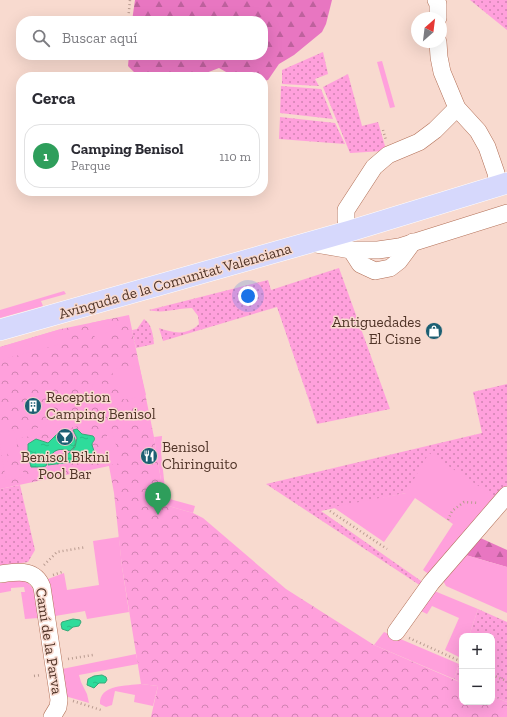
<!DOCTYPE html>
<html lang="es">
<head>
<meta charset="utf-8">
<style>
	:root { --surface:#fff; --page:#f7f7f7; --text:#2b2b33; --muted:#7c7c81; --line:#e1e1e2; --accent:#0f766e }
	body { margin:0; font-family:"Zilla Slab",serif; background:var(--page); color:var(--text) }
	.controls { position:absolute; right:12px; bottom:12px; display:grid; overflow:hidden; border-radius:8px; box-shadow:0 4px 16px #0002 }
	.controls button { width:36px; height:36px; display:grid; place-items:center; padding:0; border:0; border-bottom:1px solid var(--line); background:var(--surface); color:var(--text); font:20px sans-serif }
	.compass { position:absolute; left:411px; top:12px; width:36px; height:36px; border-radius:50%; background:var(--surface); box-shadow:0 4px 16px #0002; rotate:28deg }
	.you { position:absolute; left:248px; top:296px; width:14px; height:14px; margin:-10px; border:3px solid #fff; border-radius:50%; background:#1a73e8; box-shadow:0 0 0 6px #1a73e833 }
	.badge { display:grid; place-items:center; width:26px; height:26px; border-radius:50%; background:var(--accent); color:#fff; font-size:13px; font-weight:700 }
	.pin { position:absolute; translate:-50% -33px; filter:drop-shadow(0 1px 2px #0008) }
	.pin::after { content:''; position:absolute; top:21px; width:14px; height:12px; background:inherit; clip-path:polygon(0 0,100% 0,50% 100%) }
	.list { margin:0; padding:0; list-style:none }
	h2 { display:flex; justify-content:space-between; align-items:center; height:52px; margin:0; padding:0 16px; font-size:17px }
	h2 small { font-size:13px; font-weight:400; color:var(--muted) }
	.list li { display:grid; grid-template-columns:26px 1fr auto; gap:12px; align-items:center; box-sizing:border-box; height:64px; margin:0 8px 8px; padding:0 8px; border:1px solid var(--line); border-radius:16px }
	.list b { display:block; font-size:15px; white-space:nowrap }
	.list p { margin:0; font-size:13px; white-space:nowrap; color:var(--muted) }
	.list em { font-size:13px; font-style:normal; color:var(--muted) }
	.icon { flex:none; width:22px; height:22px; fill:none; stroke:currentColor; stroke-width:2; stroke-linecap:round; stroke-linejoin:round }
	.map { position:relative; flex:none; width:507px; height:717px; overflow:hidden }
	.search { position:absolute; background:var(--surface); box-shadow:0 4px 16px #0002; left:16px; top:16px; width:252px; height:44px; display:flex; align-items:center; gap:10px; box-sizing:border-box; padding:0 14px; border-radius:16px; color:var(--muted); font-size:15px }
	.panel { position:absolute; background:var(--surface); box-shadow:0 4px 16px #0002; left:16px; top:72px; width:252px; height:124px; border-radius:16px }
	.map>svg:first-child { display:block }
</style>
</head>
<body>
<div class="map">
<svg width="507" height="717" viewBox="0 0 507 717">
	<defs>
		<pattern id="grass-dots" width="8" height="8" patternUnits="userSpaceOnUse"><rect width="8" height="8" fill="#ffa0dc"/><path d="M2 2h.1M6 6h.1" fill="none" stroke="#d183b2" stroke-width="1.8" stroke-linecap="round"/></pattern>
		<pattern id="forest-firs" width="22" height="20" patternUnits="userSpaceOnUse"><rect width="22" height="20" fill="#e876c1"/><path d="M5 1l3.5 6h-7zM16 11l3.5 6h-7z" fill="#be619d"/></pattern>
		<pattern id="park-crowns" width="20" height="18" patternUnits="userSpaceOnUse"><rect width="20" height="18" fill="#ffa0dc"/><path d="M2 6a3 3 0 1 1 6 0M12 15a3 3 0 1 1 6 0" fill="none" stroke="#d183b2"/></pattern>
		<pattern id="water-ripples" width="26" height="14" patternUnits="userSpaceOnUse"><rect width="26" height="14" fill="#2edc9b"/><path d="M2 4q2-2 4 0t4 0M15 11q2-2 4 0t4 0" fill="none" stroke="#2bbd86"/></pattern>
	</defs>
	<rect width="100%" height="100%" fill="#f8dacf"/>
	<!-- grass -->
	<g fill="url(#grass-dots)">
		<path d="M 470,0 L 507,0 L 507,30 Z"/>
		<path d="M 323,52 L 328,74 L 315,79 L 319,86 L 282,84 L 282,70 Z"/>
		<path d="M 348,74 L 362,126 L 378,122 L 385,146 L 384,151 L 350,153 L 323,87 Z"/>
		<path d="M 281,86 L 321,89 L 333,119 L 280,113 Z"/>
		<path d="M 280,117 L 335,123 L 345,144 L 279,139 Z"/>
		<path d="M 339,268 L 390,409 L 317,424 L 277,307 L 163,341 L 159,328 C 173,333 187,336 199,324 L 198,316 L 192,308 C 178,308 163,314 149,310 L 268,280 L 271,290 Z"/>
		<path d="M 144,319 C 152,324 153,335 154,344 L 136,348 L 132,330 L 137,329 Z"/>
		<path d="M 507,384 L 507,489 L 498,499 L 406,493 L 321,511 L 424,583 L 421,586 L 266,484 L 482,433 L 473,392 Z"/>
		<path d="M 20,485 L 35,550 L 28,562 L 0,566 L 0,489 Z"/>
		<path d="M 478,609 L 507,622 L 507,702 L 492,696 L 492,636 L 469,636 Z"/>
		<path d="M 462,656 L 462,683 L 454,679 Z"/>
	</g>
	<!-- forest -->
	<g fill="url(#forest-firs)">
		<path d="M 135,0 L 332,0 L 326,24 L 322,32 L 294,55 L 279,64 L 268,80 L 263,81 L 263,77 L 235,77 L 219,68 L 206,73 L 204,77 L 139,77 L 128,66 L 129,55 L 263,55 L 263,21 L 132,21 Z"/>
		<path d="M 476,536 L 507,550 L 507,567 L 462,554 Z"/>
	</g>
	<!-- park -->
	<path fill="url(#park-crowns)" d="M 129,315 L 154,437 L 165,505 L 193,513 L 203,518 L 286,589 L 374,645 L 462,683 L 462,702 L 492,702 L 492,696 L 507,702 L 507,717 L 151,717 L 158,686 L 141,684 L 122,567 L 114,493 L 109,466 L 0,489 L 0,347 L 61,329 Z"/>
	<!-- garden -->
	<g fill="#ffa0dc">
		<path d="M 382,61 L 395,107 L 390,108 L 377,62 Z"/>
		<path d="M 64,291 L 66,294 L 41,301 L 43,306 L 0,318 L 0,310 Z"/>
		<path d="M 109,319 L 116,323 L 117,326 L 115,330 L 102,334 L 102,341 L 98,341 L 90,330 L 91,323 Z"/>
		<path d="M 61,329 L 64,331 L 67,335 L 65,343 L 0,360 L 0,347 Z"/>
		<path d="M 139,365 L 146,395 L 124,400 L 111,370 Z"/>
		<path d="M 97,375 C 103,381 103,389 101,397 L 95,401 L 87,402 L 86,401 Z"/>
		<path d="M 78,419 L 83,421 L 79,426 L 16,439 L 17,445 C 3,451 4,465 17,472 L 23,470 L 24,477 L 6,480 L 0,444 L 0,433 L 13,430 L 14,433 Z"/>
		<path d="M 109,420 L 121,463 L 101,467 L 100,460 L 95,461 L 100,445 L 107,436 L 107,430 L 105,428 L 94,424 Z"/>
		<path d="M 162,436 L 161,452 L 166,498 L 195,506 L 193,513 L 165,505 L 154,437 Z"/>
		<path d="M 429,453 L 498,499 L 430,575 L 423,570 L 453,524 L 415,498 L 384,542 L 333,507 L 406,493 Z"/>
		<path d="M 119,537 L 122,567 L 129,612 L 87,619 L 85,611 L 55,616 L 51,590 L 48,579 L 64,573 L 67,590 L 99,585 L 93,541 Z"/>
		<path d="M 462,554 L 507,567 L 507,613 L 446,586 L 442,579 Z"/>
		<path d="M 22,580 C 38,585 36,604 38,618 L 25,619 L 21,592 L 25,592 L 24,587 L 11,588 L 11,591 L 0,593 L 0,583 Z"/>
		<path d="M 432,590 L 478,609 L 469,636 L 462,636 L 461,658 L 445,650 L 459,618 L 432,606 L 427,614 L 419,610 Z"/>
		<path d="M 384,632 L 459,664 L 454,679 L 374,645 Z"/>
		<path d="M 136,654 L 138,664 L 79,675 L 81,682 L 87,694 L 89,703 L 65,696 L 62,669 Z"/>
		<path d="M 141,684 L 158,686 L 153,706 L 134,702 L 135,695 L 115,691 L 112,705 L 106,707 L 100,704 C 99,684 127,686 141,684 Z"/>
	</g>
	<!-- water -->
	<g fill="url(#water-ripples)" stroke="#38a978">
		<path d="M 77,429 L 82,434 L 93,436 C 97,440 92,441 92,445 L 94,451 L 90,457 L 84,457 L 71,462 L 48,465 L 51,456 C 61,459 69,455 75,447 L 77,438 L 73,430 Z"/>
		<path d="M 64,430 L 71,433 C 77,439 77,446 70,451 C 56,446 50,453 46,466 L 41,467 L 31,467 L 28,455 L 28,444 L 36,439 L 48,443 L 57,434 Z"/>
		<path d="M 73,619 L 80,620 L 81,622 L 79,626 L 73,627 L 68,631 L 62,629 L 61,624 L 62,622 Z"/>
		<path d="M 102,675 L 106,677 L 107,680 L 105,683 L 99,683 L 94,688 L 87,685 L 88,679 L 94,676 Z"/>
	</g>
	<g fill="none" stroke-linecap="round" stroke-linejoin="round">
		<!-- minor casing -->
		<g stroke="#b26f56" stroke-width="18">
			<g id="minor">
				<path d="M 436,0 L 438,4 L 438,18"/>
				<path d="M 438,42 L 439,57 L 442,72 L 457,108 L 478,131 L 487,147 L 496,173 L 498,186"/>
				<path d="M 350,231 L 346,220 L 346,210 L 374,167 L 388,155 L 419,142 L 435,130 L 457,108"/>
				<path d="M 310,243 L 351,250 L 378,250 L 399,247 L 507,213"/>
				<path d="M 351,250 L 360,264 L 375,271 L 390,268 L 399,261 L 413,242"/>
				<path d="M 0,574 C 17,572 35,568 42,587 L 59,700 L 58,707 L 52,717"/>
				<path d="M 396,632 L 431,583 L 507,495"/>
			</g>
		</g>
		<!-- major casing -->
		<g stroke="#fff" stroke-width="22">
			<path id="major" d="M 0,330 L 350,231 L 507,183"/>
		</g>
		<!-- path -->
		<g stroke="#b89b90" stroke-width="2.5" stroke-dasharray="1 3" stroke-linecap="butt">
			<path d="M 128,21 L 130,0"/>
			<path d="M 147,55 L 147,56"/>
			<path d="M 383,130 L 386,140"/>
			<path d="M 330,511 L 387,549"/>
			<path d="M 448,520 L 452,511 L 464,502 L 479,503"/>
			<path d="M 44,565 L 57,552 L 86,547"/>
			<path d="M 53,575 L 62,572"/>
			<path d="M 409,638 L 462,662"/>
			<path d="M 68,659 L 93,655"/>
			<path d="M 492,675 L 507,681"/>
			<path d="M 34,676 L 41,675"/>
			<path d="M 73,701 L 101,710"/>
		</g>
		<!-- minor -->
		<use href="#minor" stroke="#fff" stroke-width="17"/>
		<!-- major -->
		<use href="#major" stroke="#d6d8fc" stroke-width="21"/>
	</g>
	<!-- icons -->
	<defs>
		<g id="shop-disc" transform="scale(0.9)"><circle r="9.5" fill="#1c5f73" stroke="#f8dacf"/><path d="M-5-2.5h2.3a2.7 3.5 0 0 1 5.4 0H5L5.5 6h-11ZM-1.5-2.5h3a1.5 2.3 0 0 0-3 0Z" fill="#fff"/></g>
		<g id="building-disc" transform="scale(0.9)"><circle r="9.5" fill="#1c5f73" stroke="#f8dacf"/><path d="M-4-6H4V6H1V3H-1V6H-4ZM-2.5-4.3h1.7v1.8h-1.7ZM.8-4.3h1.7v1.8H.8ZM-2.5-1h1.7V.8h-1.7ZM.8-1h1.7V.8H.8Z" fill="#fff"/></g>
		<g id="bar-disc" transform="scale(0.9)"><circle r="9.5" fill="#1c5f73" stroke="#f8dacf"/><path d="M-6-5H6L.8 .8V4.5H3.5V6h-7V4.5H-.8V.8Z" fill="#fff"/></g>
		<g id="restaurant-disc" transform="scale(0.9)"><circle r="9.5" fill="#1c5f73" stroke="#f8dacf"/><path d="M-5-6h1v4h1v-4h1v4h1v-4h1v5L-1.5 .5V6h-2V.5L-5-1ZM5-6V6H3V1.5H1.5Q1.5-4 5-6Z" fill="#fff"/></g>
	</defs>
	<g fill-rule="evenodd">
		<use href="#shop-disc" x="434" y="331"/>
		<use href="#building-disc" x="33" y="406"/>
		<use href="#bar-disc" x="65" y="437"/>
		<use href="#restaurant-disc" x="149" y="456"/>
	</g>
	<g text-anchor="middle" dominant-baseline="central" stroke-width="3" stroke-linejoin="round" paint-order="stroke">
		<!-- street labels -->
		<g font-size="15" fill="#4f3327" stroke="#f8dacf">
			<text transform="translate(175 281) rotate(-16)">Avinguda de la Comunitat Valenciana</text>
			<text transform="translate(49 641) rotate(81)">Camí de la Parva</text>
		</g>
		<!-- poi labels -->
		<g font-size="15" fill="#4f3327" stroke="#f8dacf" text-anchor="start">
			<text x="421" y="322" text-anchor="end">Antiguedades<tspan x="421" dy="17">El Cisne</tspan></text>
			<text x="46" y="397">Reception<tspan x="46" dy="17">Camping Benisol</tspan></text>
			<text x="162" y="447">Benisol<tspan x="162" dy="17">Chiringuito</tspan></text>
			<text x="65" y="457" text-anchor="middle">Benisol Bikini<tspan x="65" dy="17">Pool Bar</tspan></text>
		</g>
	</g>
</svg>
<div class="controls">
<button>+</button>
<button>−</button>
</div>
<svg class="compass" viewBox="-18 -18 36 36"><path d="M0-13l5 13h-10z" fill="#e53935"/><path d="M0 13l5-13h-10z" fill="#7c7c81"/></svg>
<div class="you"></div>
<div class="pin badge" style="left:158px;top:515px;background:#2e9e5b">1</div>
<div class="search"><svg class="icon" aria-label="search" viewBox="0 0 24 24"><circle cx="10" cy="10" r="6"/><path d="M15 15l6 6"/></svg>Buscar aquí</div>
<section class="panel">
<h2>Cerca<small></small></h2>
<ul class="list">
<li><span class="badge" style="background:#2e9e5b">1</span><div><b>Camping Benisol</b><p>Parque</p></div><em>110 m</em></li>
</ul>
</section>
</div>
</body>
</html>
